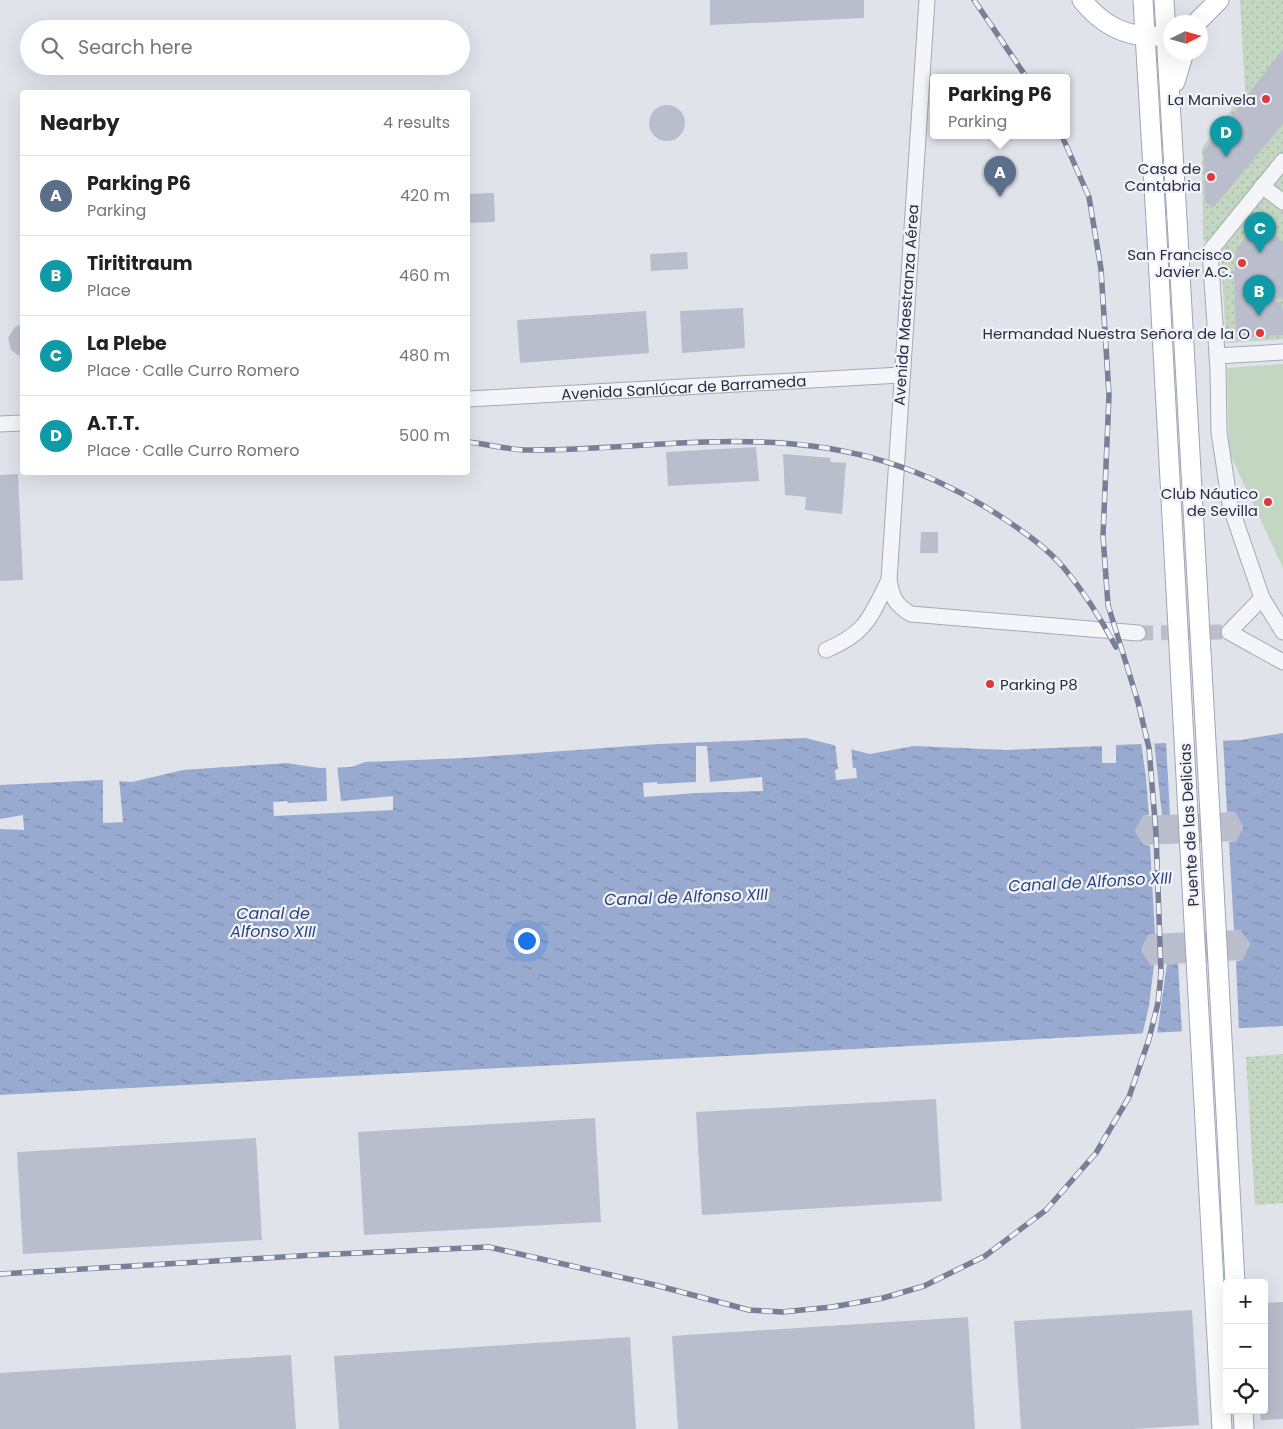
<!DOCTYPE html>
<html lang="en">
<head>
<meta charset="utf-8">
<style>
	:root { --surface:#fff; --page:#f2f2f2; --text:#222; --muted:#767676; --line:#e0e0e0; --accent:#dd3a39 }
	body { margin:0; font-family:Poppins,sans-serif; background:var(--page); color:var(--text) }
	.controls { position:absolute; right:15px; bottom:15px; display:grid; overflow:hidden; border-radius:5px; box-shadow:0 5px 20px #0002 }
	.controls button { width:45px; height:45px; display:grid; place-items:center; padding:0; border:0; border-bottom:1px solid var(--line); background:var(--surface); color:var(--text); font:25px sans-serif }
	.compass { position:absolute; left:1163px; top:15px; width:45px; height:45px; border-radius:50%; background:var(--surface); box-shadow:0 5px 20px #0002; rotate:85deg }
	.you { position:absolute; left:526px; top:940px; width:18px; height:18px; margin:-12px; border:4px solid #fff; border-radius:50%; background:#1a73e8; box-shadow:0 0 0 8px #1a73e833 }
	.badge { display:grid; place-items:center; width:32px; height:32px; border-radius:50%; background:var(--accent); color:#fff; font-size:16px; font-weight:700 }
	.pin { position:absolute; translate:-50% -41px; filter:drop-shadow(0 1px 2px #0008) }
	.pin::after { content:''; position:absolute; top:26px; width:18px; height:15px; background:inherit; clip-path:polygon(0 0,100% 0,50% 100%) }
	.popup { position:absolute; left:930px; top:74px; width:140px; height:65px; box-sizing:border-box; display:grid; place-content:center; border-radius:5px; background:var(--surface); filter:drop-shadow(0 1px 4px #0005); font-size:16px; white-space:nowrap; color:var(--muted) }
	.popup b { font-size:19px; color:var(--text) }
	.popup::after { content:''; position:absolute; left:50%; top:100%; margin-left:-10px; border:10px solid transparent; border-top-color:var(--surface) }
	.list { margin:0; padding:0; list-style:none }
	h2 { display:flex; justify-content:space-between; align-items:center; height:65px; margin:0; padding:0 20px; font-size:21px }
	h2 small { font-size:16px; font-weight:400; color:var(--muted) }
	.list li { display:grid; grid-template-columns:32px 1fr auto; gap:15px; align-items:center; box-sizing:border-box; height:80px; padding:0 20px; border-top:1px solid var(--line) }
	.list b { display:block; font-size:19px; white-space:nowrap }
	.list p { margin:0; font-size:16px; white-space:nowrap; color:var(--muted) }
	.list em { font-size:16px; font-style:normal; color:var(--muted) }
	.icon { flex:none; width:28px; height:28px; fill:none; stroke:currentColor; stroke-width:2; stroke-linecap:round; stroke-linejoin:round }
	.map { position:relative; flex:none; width:1283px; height:1429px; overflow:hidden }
	.search { position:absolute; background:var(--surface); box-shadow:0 5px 20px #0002; left:20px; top:20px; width:450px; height:55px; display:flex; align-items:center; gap:12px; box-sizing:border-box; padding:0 18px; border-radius:28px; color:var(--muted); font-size:19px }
	.panel { position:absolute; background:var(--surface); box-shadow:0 5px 20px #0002; left:20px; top:90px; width:450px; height:385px; border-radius:5px }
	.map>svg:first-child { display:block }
</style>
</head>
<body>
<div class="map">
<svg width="1283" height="1429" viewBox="0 0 1283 1429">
	<defs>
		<pattern id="green-dots" width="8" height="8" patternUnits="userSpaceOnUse" patternTransform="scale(1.25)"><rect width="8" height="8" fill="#c3d6c1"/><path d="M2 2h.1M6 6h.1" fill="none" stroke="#a8b8a7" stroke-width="1.8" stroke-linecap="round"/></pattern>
		<pattern id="water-ripples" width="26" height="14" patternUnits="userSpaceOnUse" patternTransform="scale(1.25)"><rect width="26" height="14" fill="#98aacf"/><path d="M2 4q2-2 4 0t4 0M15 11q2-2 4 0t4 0" fill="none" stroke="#7c8baa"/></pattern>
	</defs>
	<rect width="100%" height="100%" fill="#e1e3eb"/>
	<!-- green -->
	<g fill="url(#green-dots)">
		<path d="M 1240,0 L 1283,0 L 1283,339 L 1226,343 L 1221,253 L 1203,240 L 1202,148 L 1245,91 Z"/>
		<path d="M 1283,1054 L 1283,1203 L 1255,1205 L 1246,1057 Z"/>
	</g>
	<!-- pitch -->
	<path fill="#c3d6c1" d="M 1283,364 L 1283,568 L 1229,452 L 1227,368 Z"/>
	<!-- water -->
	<path fill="url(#water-ripples)" d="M 1283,733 L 1283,1026 L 0,1095 L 0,785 L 101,780 L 132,782 L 183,770 L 287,763 L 319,768 L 352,767 L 365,762 L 465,758 L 658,744 L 805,738 L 870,754 L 914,746 L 1007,750 L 1102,746 L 1102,763 L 1116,763 L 1116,745 L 1241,740 Z"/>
	<!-- pier -->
	<g fill="#e1e3eb">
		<path d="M 1223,738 L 1227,812 L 1235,812 L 1243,827 L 1236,841 L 1229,842 L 1234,930 L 1240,930 L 1250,944 L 1242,960 L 1236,961 L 1239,1031 L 1182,1034 L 1178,963 L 1167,964 L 1157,1035 L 1142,1036 L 1149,1006 L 1154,965 L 1151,965 L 1141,950 L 1149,934 L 1155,934 L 1150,846 L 1144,845 L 1135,831 L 1143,816 L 1149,815 L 1146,778 L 1141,742 L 1154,741 L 1162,815 L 1170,815 L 1166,741 Z"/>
		<path d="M 835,743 L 851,747 L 853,768 L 856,768 L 857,778 L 836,780 L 835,770 L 838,769 Z"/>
		<path d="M 696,746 L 707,746 L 710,782 L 762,777 L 763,791 L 697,793 L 644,797 L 643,783 L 657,782 L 657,784 L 696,782 Z"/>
		<path d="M 337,765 L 341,801 L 393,796 L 393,810 L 274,816 L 273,802 L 287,801 L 288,803 L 327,801 L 326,766 Z"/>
		<path d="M 103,777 L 119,778 L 123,822 L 103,823 Z"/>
		<path d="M 23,815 L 24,830 L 0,829 L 0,819 Z"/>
	</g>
	<!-- building -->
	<g fill="#babecc" fill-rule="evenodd">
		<path d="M 710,0 L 864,0 L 864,18 L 710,25 Z"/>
		<path d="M 1283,49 L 1283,124 L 1213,208 L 1205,202 L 1204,151 Z"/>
		<circle cx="667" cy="123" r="18"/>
		<path d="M 494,193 L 495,222 L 468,223 L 468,194 Z"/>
		<path d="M 1258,221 L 1283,242 L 1283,300 L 1275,293 L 1276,302 L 1281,302 L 1283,310 L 1283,335 L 1236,338 L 1234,277 L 1236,251 ZM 1265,278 L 1272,284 L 1269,287 L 1275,293 L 1266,293 Z"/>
		<path d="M 687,252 L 688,269 L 651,271 L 650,254 Z"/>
		<path d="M 743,308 L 745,348 L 682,353 L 680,311 Z"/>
		<path d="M 646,311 L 649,353 L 520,363 L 517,320 Z"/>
		<path d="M 22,324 L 22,358 L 11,350 L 8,338 L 15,327 Z"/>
		<path d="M 756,447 L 759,481 L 668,486 L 666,452 Z"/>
		<path d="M 783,454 L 831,458 L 830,462 L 846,463 L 842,514 L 805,510 L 806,497 L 785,495 Z"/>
		<path d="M 18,474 L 23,580 L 0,581 L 0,475 Z"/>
		<path d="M 921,532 L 938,532 L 938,553 L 920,553 Z"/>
		<path d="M 1235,812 L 1243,827 L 1236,841 L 1144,845 L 1135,831 L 1143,816 Z"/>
		<path d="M 1240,930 L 1250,944 L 1242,960 L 1151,965 L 1141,950 L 1149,934 Z"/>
		<path d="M 936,1099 L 942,1201 L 702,1215 L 696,1112 Z"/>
		<path d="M 595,1118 L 601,1222 L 364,1235 L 358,1132 Z"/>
		<path d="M 256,1138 L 262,1240 L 23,1254 L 17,1152 Z"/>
		<path d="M 1283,1302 L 1283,1419 L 1261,1420 L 1260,1410 L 1264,1410 L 1264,1341 L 1267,1341 L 1265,1303 Z"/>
		<path d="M 1192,1310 L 1199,1425 L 1134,1429 L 1021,1429 L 1014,1321 Z"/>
		<path d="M 968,1317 L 975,1429 L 678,1429 L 672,1336 Z"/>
		<path d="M 630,1337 L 636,1429 L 339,1429 L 334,1356 Z"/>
		<path d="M 291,1355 L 296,1429 L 0,1429 L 0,1373 Z"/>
	</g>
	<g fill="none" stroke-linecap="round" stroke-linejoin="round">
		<!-- minor-tunnel -->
		<path stroke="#bcbfca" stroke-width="15" stroke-dasharray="15 8" stroke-linecap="butt" d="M 1138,633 L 1229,632"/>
		<!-- minor casing -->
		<g stroke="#a5a9b6" stroke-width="17">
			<g id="minor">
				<path d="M 927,0 L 889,580 C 892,597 895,605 911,614 L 1138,633"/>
				<path d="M 1283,161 L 1210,251 L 1218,369 L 1219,432 L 1230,505 L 1262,598 L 1283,632"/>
				<path d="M 1262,186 L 1283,202"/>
				<path d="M 1217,356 L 1283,352"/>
				<path id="s1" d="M 468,399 L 901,375"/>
				<path d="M 0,424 L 22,423"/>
				<path d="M 1262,598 L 1229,632 L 1283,662"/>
				<path d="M 826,650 C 867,633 870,617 889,580"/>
			</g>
		</g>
		<!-- major casing -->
		<g stroke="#9fa5b8" stroke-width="21">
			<g id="major">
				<path d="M 1082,0 C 1102,25 1126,38 1158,36"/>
				<path d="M 1143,0 L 1156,220"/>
				<path d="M 1164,0 L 1177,219"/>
				<path d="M 1197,22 L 1219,0"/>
				<path d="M 1175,82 L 1184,52"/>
				<path d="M 1211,832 L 1235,1283"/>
				<path d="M 1189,833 L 1222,1429"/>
				<path d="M 1243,1410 L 1244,1429"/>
			</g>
		</g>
		<!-- minor -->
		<use href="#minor" stroke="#f4f5f9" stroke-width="15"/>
		<!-- major -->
		<use href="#major" stroke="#fff" stroke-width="19"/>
		<!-- rail casing -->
		<g stroke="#787f96" stroke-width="5.5">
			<g id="rail">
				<path d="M 974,0 L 1027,78"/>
				<path d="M 468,442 C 486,444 505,449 524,450 C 603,451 682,439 761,442 C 852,445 927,468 1003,518 C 1024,532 1047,548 1064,568 C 1084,592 1101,619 1116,647"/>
				<path d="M 0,1274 L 314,1255 L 489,1247 L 655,1285 L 749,1310 L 782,1312 L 832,1307 L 883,1298 L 924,1286 L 985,1256 L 1046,1210 L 1096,1153 L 1129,1097 L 1149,1039 L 1158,1003 L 1161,973 L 1156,833 L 1149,748 L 1138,702 L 1108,605 L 1103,536 L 1109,395 L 1101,269 L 1089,197 L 1062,136"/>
			</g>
		</g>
		<!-- rail -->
		<use href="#rail" stroke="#f1f3f8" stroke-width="4" stroke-dasharray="11" stroke-linecap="butt"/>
		<!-- major-bridge casing -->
		<g stroke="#9fa5b8" stroke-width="21" stroke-linecap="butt">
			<g id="major-bridge">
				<path d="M 1177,219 L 1211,832"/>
				<path d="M 1156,220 L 1189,833"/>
			</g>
		</g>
		<!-- major-bridge -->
		<use href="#major-bridge" stroke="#fff" stroke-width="19"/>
	</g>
	<!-- markers -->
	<g fill="#dd3a39" stroke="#f1f3f8" stroke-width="2">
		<circle cx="1266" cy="99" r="5"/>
		<circle cx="1211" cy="177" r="5"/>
		<circle cx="1242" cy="263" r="5"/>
		<circle cx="1260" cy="333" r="5"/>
		<circle cx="1268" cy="502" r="5"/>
		<circle cx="990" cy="684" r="5"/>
	</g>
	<g text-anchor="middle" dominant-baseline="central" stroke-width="4.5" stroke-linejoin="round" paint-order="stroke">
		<!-- poi labels -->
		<g font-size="15" fill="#272d45" stroke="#f1f3f8" text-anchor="end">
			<text x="1256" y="99">La Manivela</text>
			<text x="1201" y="168">Casa de<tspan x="1201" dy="17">Cantabria</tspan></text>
			<text x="1232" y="254">San Francisco<tspan x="1232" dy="17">Javier A.C.</tspan></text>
			<text x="1250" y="333">Hermandad Nuestra Señora de la O</text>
			<text x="1258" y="493">Club Náutico<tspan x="1258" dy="17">de Sevilla</tspan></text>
			<text x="1000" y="684" text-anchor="start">Parking P8</text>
		</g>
		<!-- street labels -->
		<g font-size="15" fill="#272d45" stroke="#f1f3f8">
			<text transform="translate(906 305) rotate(-86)">Avenida Maestranza Aérea</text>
			<text stroke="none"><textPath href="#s1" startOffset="216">Avenida Sanlúcar de Barrameda</textPath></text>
			<text transform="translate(1189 825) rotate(-93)">Puente de las Delicias</text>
		</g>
		<!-- water labels -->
		<g font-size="16" font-style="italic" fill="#2d447d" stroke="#f1f3f8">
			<text transform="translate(1090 882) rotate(-3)">Canal de Alfonso XIII</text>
			<text transform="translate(686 897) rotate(-2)">Canal de Alfonso XIII</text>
			<text x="273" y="913">Canal de<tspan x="273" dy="18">Alfonso XIII</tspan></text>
		</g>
	</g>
</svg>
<div class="controls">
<button>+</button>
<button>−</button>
<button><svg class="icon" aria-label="locate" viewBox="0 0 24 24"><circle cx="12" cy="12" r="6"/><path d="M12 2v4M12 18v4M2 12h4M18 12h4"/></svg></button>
</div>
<svg class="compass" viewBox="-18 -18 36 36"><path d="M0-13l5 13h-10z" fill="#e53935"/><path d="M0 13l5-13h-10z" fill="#767676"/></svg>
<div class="you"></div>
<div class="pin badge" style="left:1000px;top:197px;background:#5c6f8a">A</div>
<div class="popup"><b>Parking P6</b>Parking</div>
<div class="pin badge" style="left:1259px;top:316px;background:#0f9aa8">B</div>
<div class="pin badge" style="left:1260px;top:253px;background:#0f9aa8">C</div>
<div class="pin badge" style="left:1226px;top:157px;background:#0f9aa8">D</div>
<div class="search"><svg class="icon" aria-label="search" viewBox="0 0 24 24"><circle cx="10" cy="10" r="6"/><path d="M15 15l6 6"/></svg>Search here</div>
<section class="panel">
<h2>Nearby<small>4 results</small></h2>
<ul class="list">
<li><span class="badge" style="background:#5c6f8a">A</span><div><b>Parking P6</b><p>Parking</p></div><em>420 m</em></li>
<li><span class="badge" style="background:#0f9aa8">B</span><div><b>Tirititraum</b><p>Place</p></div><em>460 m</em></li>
<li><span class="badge" style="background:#0f9aa8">C</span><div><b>La Plebe</b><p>Place · Calle Curro Romero</p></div><em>480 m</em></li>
<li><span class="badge" style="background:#0f9aa8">D</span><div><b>A.T.T.</b><p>Place · Calle Curro Romero</p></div><em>500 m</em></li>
</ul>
</section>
</div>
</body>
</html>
